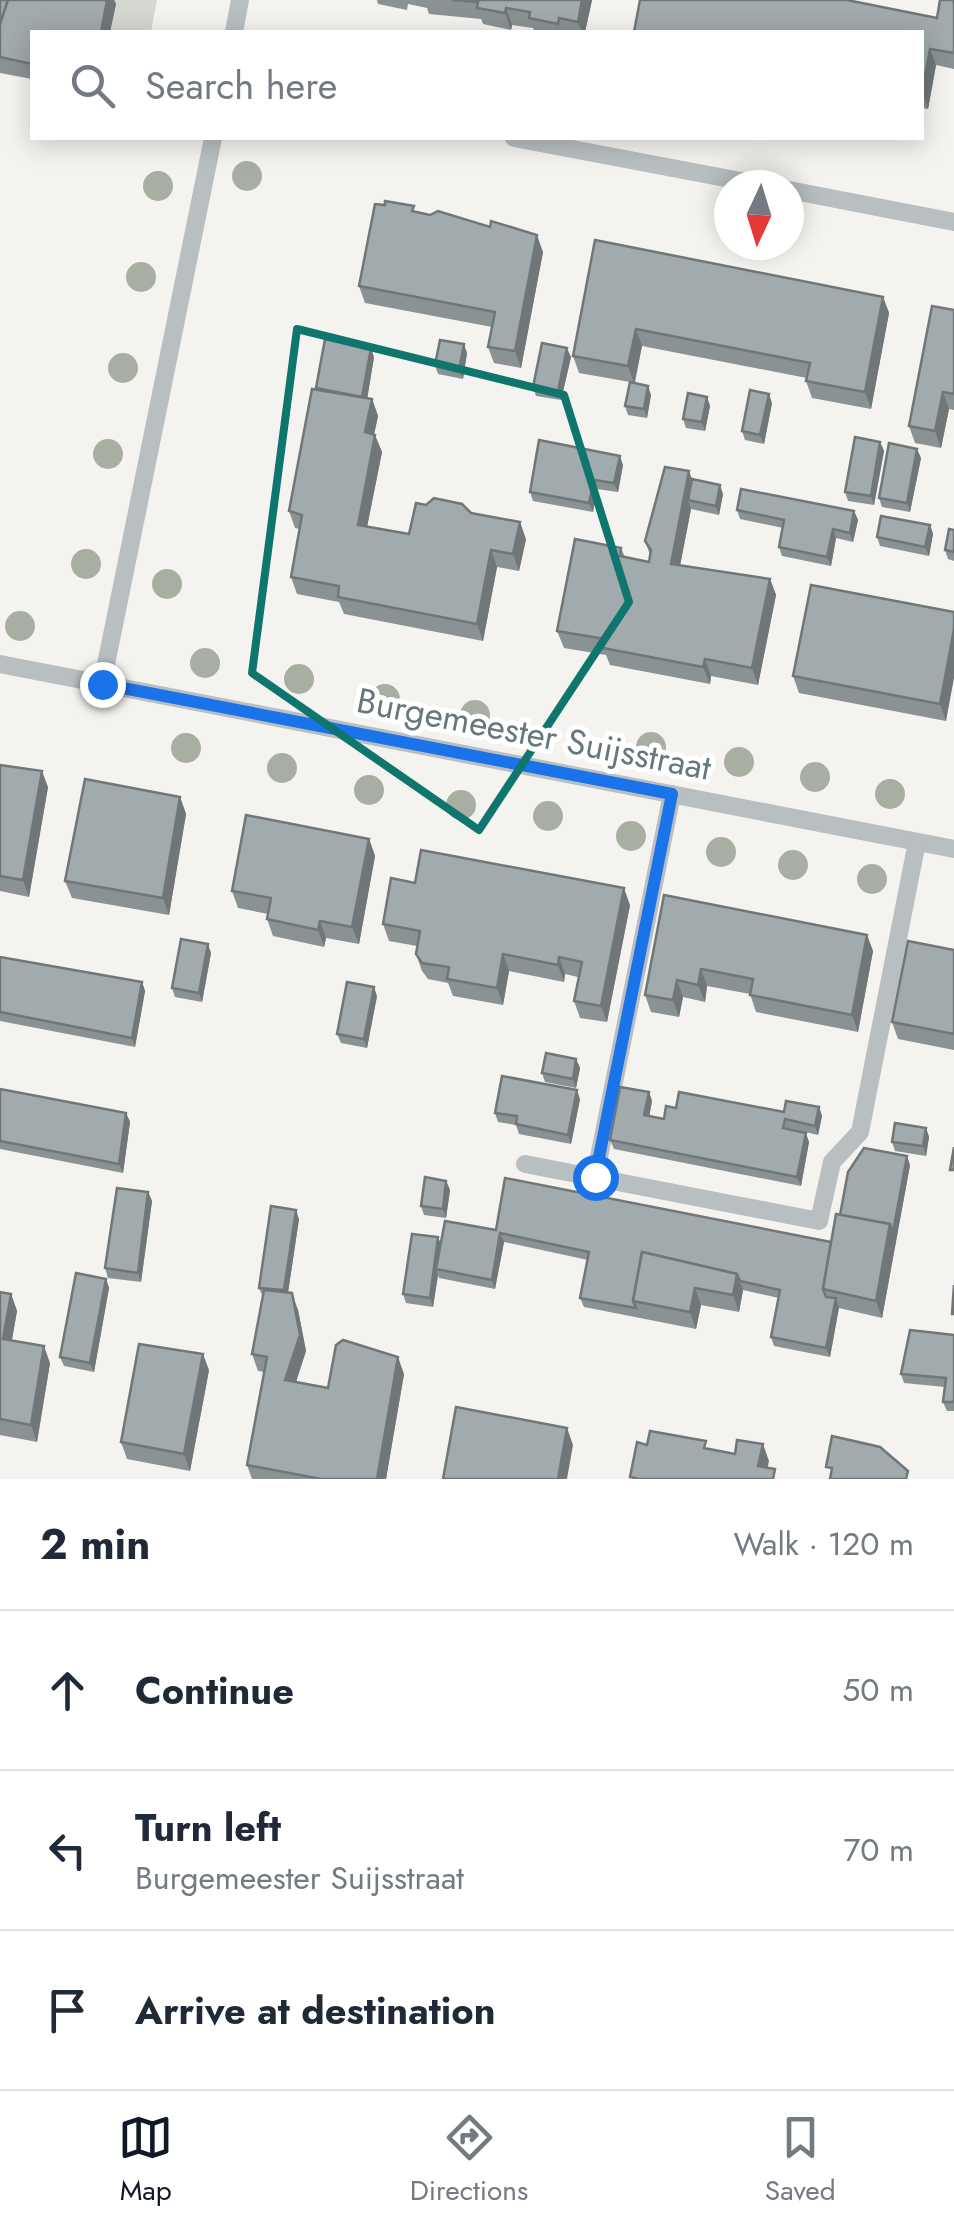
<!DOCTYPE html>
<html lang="en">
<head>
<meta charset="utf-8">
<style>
	:root { --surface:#fff; --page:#f2f2f3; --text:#1f2937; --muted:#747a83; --line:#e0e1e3; --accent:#111827 }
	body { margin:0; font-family:Jost,sans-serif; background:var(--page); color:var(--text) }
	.compass { position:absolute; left:714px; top:170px; width:90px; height:90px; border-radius:50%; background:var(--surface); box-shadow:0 5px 25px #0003; rotate:184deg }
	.stop { position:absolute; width:30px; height:30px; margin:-22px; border:8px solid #1a73e8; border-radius:50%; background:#fff }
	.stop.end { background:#1a73e8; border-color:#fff; box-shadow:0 2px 10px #0008 }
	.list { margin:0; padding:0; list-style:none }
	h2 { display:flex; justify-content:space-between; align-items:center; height:130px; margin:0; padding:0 40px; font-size:42px }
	h2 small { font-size:32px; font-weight:400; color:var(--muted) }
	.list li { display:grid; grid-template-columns:65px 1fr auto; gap:30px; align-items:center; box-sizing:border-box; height:160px; padding:0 40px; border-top:2px solid var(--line) }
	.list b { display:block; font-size:38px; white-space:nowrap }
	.list p { margin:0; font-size:32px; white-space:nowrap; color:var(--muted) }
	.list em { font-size:32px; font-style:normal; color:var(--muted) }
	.icon { flex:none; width:55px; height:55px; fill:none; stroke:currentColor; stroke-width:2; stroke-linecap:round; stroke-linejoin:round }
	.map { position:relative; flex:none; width:954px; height:1479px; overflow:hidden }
	.search { position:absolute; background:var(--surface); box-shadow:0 5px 25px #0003; left:30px; right:30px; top:30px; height:110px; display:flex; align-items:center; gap:25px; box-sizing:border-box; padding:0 35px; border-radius:0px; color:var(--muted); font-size:38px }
	.sheet { height:610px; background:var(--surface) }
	nav { display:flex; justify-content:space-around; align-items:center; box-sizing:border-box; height:140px; border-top:2px solid var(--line); background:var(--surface); font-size:28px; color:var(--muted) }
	nav a { display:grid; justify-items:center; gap:5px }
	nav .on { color:var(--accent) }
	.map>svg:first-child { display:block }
</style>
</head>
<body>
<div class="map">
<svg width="954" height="1479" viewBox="0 0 954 1479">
	<rect width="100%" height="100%" fill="#f4f3f0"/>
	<!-- green -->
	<path fill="#d4d8d0" d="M 93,0 L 157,0 L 151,32 L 110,32 L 115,5 Z"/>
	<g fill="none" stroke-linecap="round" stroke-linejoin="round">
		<!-- minor -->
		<g stroke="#b9bec0" stroke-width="18">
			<path d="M 234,32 L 240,0"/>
			<path d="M 514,138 L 762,185"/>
			<path d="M 789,190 L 954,222"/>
			<path d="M 0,664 L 954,849"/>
			<path d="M 102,684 L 213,138"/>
			<path d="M 525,1164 L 819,1221 L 832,1162 L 860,1132 L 917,842"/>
			<path d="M 595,1177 L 672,794"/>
		</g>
	</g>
	<!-- trees -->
	<g fill="#a9aea3">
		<circle cx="247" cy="176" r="15"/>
		<circle cx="158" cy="186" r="15"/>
		<circle cx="141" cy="277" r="15"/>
		<circle cx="123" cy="368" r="15"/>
		<circle cx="108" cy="454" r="15"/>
		<circle cx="86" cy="564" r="15"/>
		<circle cx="167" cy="584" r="15"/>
		<circle cx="20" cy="626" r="15"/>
		<circle cx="205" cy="663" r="15"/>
		<circle cx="299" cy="679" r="15"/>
		<circle cx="385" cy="699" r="15"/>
		<circle cx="475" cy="715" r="15"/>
		<circle cx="651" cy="747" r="15"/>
		<circle cx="186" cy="748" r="15"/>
		<circle cx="739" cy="762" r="15"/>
		<circle cx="282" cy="768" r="15"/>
		<circle cx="815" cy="777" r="15"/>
		<circle cx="369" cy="790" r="15"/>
		<circle cx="890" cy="794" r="15"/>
		<circle cx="461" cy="805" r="15"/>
		<circle cx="548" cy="816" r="15"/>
		<circle cx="631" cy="836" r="15"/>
		<circle cx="721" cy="852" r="15"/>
		<circle cx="793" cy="865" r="15"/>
		<circle cx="872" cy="879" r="15"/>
	</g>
	<!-- wall -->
	<g fill="#8a9294">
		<path d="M 0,0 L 114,0 L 116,4 L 110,32 L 32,32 L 32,79 L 0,73 Z"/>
		<path d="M 377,0 L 592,0 L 585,32 L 535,32 L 533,28 L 512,25 L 511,30 L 483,24 L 481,19 L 429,14 L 427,8 L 408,4 L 407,10 L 378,4 Z"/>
		<path d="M 954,0 L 954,69 L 936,65 L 928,109 L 922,108 L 922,32 Z"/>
		<path d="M 385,205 L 416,212 L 543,252 L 521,368 L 494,363 L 488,347 L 492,327 L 365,303 L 359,286 Z"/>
		<path d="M 595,240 L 883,297 L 889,313 L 871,409 L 812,398 L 806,381 L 807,378 L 642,346 L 635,383 L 651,395 L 647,418 L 628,415 L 625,406 L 630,382 L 579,373 L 573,356 Z"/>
		<path d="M 954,310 L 954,410 L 949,409 L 941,448 L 915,443 L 909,426 Z"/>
		<path d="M 467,353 L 463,379 L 438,374 L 435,365 Z"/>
		<path d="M 374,357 L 367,399 L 372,399 L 378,416 L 374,434 L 382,452 L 367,527 L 409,534 L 471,513 L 526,539 L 519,571 L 497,567 L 483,641 L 344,614 L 339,602 L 297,594 L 291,577 L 300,529 L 295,528 L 289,511 L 317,390 Z"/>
		<path d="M 571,357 L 561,400 L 536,396 L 533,387 Z"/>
		<path d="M 707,397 L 710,406 L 705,431 L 686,428 L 683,419 Z"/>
		<path d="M 772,403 L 764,444 L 745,440 L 742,431 Z"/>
		<path d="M 880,442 L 884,451 L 874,505 L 848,501 L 845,492 Z"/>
		<path d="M 921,458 L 910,512 L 882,507 L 879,498 Z"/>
		<path d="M 623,465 L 618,492 L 597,489 L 593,512 L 533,501 L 530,492 Z"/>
		<path d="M 692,479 L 723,494 L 719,515 L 691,509 L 680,566 L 770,579 L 776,595 L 758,685 L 711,676 L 710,684 L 610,665 L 606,655 L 564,648 L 557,631 L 621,548 L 625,557 L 649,562 L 650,555 L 645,541 Z"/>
		<path d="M 737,510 L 854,511 L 858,520 L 853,542 L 836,538 L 831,566 L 782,556 L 779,547 L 783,528 L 740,519 Z"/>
		<path d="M 930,525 L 933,534 L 929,556 L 880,546 L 877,537 Z"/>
		<path d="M 954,530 L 954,561 L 948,559 L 945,550 Z"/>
		<path d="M 954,612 L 946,721 L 799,693 L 793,676 Z"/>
		<path d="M 0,765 L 48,787 L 29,897 L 0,891 Z"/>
		<path d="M 180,797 L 186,814 L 169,915 L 72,898 L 65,881 Z"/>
		<path d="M 369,839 L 375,856 L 359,944 L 326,938 L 324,947 L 273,936 L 267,919 L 268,914 L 238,908 L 232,891 Z"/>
		<path d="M 415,883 L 630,905 L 607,1022 L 580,1018 L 574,1001 L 578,977 L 565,974 L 564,982 L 509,971 L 503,1005 L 453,996 L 448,983 L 428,979 L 422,971 L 416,954 L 417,946 L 389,941 L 383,924 Z"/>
		<path d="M 664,895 L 867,935 L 873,951 L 858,1032 L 756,1012 L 750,994 L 707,986 L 705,1002 L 683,997 L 679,1017 L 651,1012 L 645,995 Z"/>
		<path d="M 954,950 L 954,1050 L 898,1039 L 892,1022 Z"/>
		<path d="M 211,953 L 202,1002 L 175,997 L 172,988 Z"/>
		<path d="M 0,957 L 142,982 L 145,991 L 135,1047 L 0,1021 Z"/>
		<path d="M 377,996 L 367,1048 L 341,1043 L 337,1034 Z"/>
		<path d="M 576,1059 L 580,1068 L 576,1088 L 545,1082 L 542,1073 Z"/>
		<path d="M 0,1089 L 126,1113 L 130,1122 L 123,1173 L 0,1149 Z"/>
		<path d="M 649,1092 L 652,1101 L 649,1116 L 664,1119 L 676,1108 L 784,1112 L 819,1107 L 822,1116 L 818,1135 L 788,1128 L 809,1142 L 801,1186 L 614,1149 L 610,1140 Z"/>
		<path d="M 580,1099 L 571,1144 L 519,1134 L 516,1125 L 498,1122 L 495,1113 Z"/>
		<path d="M 926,1128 L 929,1137 L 926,1156 L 895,1151 L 892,1142 Z"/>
		<path d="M 910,1165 L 882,1318 L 839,1308 L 830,1357 L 774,1346 L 771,1337 L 779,1298 L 743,1290 L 739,1312 L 701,1305 L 696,1329 L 584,1307 L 580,1298 L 588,1260 L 504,1242 L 495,1289 L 439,1278 L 438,1275 L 433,1307 L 406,1303 L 403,1294 L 441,1243 L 496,1230 L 831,1242 L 840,1215 Z"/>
		<path d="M 446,1181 L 450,1190 L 446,1218 L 424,1215 L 421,1206 Z"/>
		<path d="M 148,1192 L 152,1201 L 141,1282 L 108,1278 L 105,1268 Z"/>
		<path d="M 299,1219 L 288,1293 L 298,1310 L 306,1351 L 296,1382 L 328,1388 L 404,1374 L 386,1479 L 252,1479 L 247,1465 L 264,1372 L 258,1371 L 252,1354 L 263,1297 L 259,1288 Z"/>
		<path d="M 106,1279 L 109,1288 L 94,1372 L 64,1366 L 60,1357 Z"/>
		<path d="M 0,1292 L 11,1294 L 17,1311 L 12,1340 L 50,1363 L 37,1442 L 0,1435 Z"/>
		<path d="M 954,1335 L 954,1411 L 947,1411 L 943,1402 L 945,1387 L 904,1383 L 901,1374 Z"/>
		<path d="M 209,1370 L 190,1471 L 127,1459 L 121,1442 Z"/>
	</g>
	<!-- shaded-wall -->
	<g fill="#717778">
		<path d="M 107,0 L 114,0 L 116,4 L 110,32 L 101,32 Z"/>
		<path d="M 582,0 L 592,0 L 585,32 L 582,32 L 578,22 Z"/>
		<path d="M 506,8 L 512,25 L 511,30 L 505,13 Z"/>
		<path d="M 930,49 L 936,65 L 928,109 L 922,92 Z"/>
		<path d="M 537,235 L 543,252 L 521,368 L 515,351 Z"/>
		<path d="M 883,297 L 889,313 L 871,409 L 865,392 Z"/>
		<path d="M 636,329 L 642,346 L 634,383 L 628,366 Z"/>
		<path d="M 464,344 L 467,353 L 463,379 L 459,370 Z"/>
		<path d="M 371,348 L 374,357 L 366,406 L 362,397 Z"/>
		<path d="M 567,348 L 571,357 L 561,400 L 558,391 Z"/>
		<path d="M 648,386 L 651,395 L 647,418 L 644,409 Z"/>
		<path d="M 943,392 L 949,409 L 941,448 L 935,431 Z"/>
		<path d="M 769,394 L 772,403 L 764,444 L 760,435 Z"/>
		<path d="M 707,397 L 710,406 L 705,431 L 702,422 Z"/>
		<path d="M 372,399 L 378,416 L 371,449 L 365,432 Z"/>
		<path d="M 375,435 L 382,452 L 364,542 L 358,525 Z"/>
		<path d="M 880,442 L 884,451 L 874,505 L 871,496 Z"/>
		<path d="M 917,449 L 921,458 L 910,512 L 907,503 Z"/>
		<path d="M 620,456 L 623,465 L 618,492 L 614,483 Z"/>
		<path d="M 689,471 L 695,488 L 688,500 L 691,509 L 677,581 L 671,564 Z"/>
		<path d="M 594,480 L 597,489 L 593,512 L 589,503 Z"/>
		<path d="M 720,485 L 723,494 L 719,515 L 716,506 Z"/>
		<path d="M 854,511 L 858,520 L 853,542 L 850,533 Z"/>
		<path d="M 520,522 L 526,539 L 519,571 L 513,554 Z"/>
		<path d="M 930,525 L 933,534 L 929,556 L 925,547 Z"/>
		<path d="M 833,529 L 836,538 L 831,566 L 827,557 Z"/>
		<path d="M 491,550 L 497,567 L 483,641 L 477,624 Z"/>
		<path d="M 770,579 L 776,595 L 758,685 L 752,668 Z"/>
		<path d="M 954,629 L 954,678 L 946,721 L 940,704 Z"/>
		<path d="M 705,659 L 711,676 L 710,684 L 703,667 Z"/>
		<path d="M 42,771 L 48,787 L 29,897 L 23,880 Z"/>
		<path d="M 180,797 L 186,814 L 169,915 L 163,898 Z"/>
		<path d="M 369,839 L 375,856 L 359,944 L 352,927 Z"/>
		<path d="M 624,888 L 630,905 L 607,1022 L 601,1006 Z"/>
		<path d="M 320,921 L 326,938 L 324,947 L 318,930 Z"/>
		<path d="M 867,935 L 873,951 L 858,1032 L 852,1015 Z"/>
		<path d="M 208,944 L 211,953 L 202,1002 L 199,993 Z"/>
		<path d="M 503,954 L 509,971 L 503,1005 L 497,988 Z"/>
		<path d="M 559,957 L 565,974 L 564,982 L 558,965 Z"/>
		<path d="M 701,969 L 707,986 L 705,1002 L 698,985 Z"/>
		<path d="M 677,980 L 683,997 L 679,1017 L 673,1000 Z"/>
		<path d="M 142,982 L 145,991 L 135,1047 L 132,1038 Z"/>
		<path d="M 374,987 L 377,996 L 367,1048 L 364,1039 Z"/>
		<path d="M 576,1059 L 580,1068 L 576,1088 L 573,1079 Z"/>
		<path d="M 577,1090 L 580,1099 L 571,1144 L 568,1135 Z"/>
		<path d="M 649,1092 L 652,1101 L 648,1124 L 644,1115 Z"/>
		<path d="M 819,1107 L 822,1116 L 818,1135 L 815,1126 Z"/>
		<path d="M 126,1113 L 130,1122 L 123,1173 L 119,1164 Z"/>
		<path d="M 926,1128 L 929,1137 L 926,1156 L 923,1146 Z"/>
		<path d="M 806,1133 L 809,1142 L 801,1186 L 797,1177 Z"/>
		<path d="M 907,1156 L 910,1165 L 882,1318 L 876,1301 L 890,1224 Z"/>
		<path d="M 446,1181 L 450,1190 L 446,1218 L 443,1209 Z"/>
		<path d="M 148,1192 L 152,1201 L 141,1282 L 138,1273 Z"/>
		<path d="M 296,1210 L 299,1219 L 287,1299 L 284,1290 Z"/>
		<path d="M 500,1233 L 504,1242 L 495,1289 L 492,1280 Z"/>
		<path d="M 438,1237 L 442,1246 L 436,1269 L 438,1275 L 433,1307 L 430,1298 Z"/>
		<path d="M 737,1274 L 743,1290 L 739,1312 L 733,1295 Z"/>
		<path d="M 106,1279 L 109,1288 L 94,1372 L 90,1363 Z"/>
		<path d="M 695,1288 L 701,1305 L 696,1329 L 690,1312 Z"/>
		<path d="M 292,1293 L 298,1310 L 306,1351 L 291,1397 L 285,1380 Z"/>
		<path d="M 11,1294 L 17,1311 L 9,1356 L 3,1339 Z"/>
		<path d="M 836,1298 L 839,1307 L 830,1357 L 826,1348 Z"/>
		<path d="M 44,1346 L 50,1363 L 37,1442 L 31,1425 Z"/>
		<path d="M 203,1354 L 209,1370 L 190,1471 L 184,1454 Z"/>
		<path d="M 398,1357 L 404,1374 L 386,1479 L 377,1479 Z"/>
		<path d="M 567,1428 L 573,1445 L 567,1479 L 558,1479 Z"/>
		<path d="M 763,1444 L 769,1461 L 765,1479 L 758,1466 Z"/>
	</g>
	<!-- building -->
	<g fill="#a1aaac" stroke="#717778" stroke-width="2.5">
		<path d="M 0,0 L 8,0 L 0,24 Z"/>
		<path d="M 8,0 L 107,0 L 101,32 L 32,32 L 32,64 L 0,57 L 0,24 Z"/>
		<path d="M 452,0 L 582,0 L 578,22 L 559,18 L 558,24 L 529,18 L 530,12 L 506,8 L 505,13 L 477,8 L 478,2 Z"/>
		<path d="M 640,0 L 847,0 L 937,18 L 940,0 L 954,0 L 954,53 L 930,49 L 922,92 L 922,32 L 634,32 Z"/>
		<path d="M 385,201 L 414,206 L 412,211 L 430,215 L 438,211 L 490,227 L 491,221 L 537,235 L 515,351 L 488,347 L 495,312 L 359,286 L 375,204 L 385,205 Z"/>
		<path d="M 595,240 L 883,297 L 865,392 L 806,381 L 810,363 L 636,329 L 628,366 L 573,356 Z"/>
		<path d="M 932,306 L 954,310 L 954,394 L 943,392 L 935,431 L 909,426 Z"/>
		<path d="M 325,339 L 371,348 L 362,397 L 316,388 Z"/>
		<path d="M 440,340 L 464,344 L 459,370 L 435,365 Z"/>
		<path d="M 542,343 L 567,348 L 558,391 L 533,387 Z"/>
		<path d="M 630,382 L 648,386 L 644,409 L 625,406 Z"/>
		<path d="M 312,389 L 372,399 L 365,432 L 375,435 L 358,525 L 409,534 L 416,503 L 426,505 L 434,498 L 462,504 L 471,513 L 520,522 L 513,554 L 491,550 L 477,624 L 338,597 L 339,586 L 291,577 L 302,515 L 289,511 Z"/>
		<path d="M 750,390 L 769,394 L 760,435 L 742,431 Z"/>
		<path d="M 688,393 L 707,397 L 702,422 L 683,419 Z"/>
		<path d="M 855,437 L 880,442 L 871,496 L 845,492 Z"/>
		<path d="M 539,440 L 620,456 L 614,483 L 594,480 L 589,503 L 530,492 Z"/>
		<path d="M 889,443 L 917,449 L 907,503 L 879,498 Z"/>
		<path d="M 665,467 L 689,471 L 671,564 L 770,579 L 752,668 L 705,659 L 703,667 L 603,648 L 605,639 L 557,631 L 575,539 L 621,548 L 620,556 L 649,562 L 651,550 L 645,541 Z"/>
		<path d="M 692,479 L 720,485 L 716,506 L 688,500 Z"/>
		<path d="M 741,489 L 854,511 L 850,533 L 833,529 L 827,557 L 779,547 L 784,520 L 737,510 Z"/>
		<path d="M 881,516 L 930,525 L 925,547 L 877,537 Z"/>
		<path d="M 949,529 L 954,530 L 954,552 L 945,550 Z"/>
		<path d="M 811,585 L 954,612 L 954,629 L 940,704 L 793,676 Z"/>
		<path d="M 0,765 L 42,771 L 23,880 L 0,876 Z"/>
		<path d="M 85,779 L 180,797 L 163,898 L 65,881 Z"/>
		<path d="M 246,815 L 369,839 L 352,927 L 320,921 L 318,930 L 267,919 L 271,898 L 232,891 Z"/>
		<path d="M 421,850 L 624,888 L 601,1006 L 574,1001 L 582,962 L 559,957 L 558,965 L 503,954 L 497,988 L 447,979 L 449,967 L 422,963 L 416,954 L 420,931 L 383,924 L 391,878 L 415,883 Z"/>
		<path d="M 664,895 L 867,935 L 852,1015 L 750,995 L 753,979 L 701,969 L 698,985 L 677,980 L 673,1000 L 645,995 Z"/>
		<path d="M 181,939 L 208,944 L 199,993 L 172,988 Z"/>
		<path d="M 908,941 L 954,950 L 954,1034 L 892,1022 Z"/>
		<path d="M 0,957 L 142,982 L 132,1038 L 0,1012 Z"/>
		<path d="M 347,982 L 374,987 L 364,1039 L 337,1034 Z"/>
		<path d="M 546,1053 L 576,1059 L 573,1079 L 542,1073 Z"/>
		<path d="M 502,1076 L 577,1090 L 568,1135 L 516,1124 L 517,1116 L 495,1113 Z"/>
		<path d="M 620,1087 L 649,1092 L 644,1115 L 664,1119 L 666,1106 L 676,1108 L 679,1092 L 784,1112 L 786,1101 L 819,1107 L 815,1126 L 785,1119 L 783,1128 L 806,1133 L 797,1177 L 610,1140 Z"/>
		<path d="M 0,1089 L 126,1113 L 119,1164 L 0,1141 Z"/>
		<path d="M 895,1123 L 926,1128 L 923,1146 L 892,1142 Z"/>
		<path d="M 954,1147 L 954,1170 L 950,1170 Z"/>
		<path d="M 864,1148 L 907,1156 L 893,1232 L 890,1224 L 840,1215 L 848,1172 Z"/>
		<path d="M 425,1177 L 446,1181 L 443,1209 L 421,1206 Z"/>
		<path d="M 505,1178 L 831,1242 L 823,1289 L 826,1297 L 836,1298 L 826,1348 L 771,1337 L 780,1290 L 740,1281 L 737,1274 L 642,1252 L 633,1301 L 636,1308 L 580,1298 L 589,1252 L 500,1233 L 492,1280 L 436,1269 L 445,1221 L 496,1230 Z"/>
		<path d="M 117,1188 L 148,1192 L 138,1273 L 105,1268 Z"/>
		<path d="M 271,1206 L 296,1210 L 284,1290 L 259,1288 Z"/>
		<path d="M 836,1214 L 890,1224 L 876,1301 L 823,1289 Z"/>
		<path d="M 412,1234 L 438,1237 L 430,1298 L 403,1294 Z"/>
		<path d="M 642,1252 L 737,1274 L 733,1295 L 695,1288 L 690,1312 L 633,1301 Z"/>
		<path d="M 76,1273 L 106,1279 L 90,1363 L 60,1357 Z"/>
		<path d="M 954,1285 L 954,1314 L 952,1314 Z"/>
		<path d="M 264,1290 L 292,1293 L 300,1335 L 285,1380 L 328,1388 L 336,1345 L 343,1340 L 398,1357 L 377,1479 L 321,1479 L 247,1465 L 267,1357 L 252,1354 Z"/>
		<path d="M 0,1292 L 11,1294 L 3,1339 L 44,1346 L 31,1425 L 0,1419 Z"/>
		<path d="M 910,1330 L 954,1335 L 954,1402 L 943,1402 L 946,1378 L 901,1374 Z"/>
		<path d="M 139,1344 L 203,1354 L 184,1454 L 121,1442 Z"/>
		<path d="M 456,1407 L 567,1428 L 558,1479 L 443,1479 Z"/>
		<path d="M 650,1431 L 706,1441 L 704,1448 L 735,1454 L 737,1440 L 763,1444 L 758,1466 L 775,1469 L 773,1479 L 639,1479 L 630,1477 L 637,1442 L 647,1445 Z"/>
		<path d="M 832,1436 L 880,1447 L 908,1471 L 906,1479 L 830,1479 L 832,1468 L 826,1467 Z"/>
	</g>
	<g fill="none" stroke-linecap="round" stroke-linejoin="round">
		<!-- route -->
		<path stroke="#1a73e8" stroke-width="12" d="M 102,684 L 672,794 L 595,1177"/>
	</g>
	<!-- marked area -->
	<path fill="none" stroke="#0f766e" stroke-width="8" stroke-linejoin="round" d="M 297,329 L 564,395 L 629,602 L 479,830 L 252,673 Z"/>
	<g text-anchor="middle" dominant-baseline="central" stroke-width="10" stroke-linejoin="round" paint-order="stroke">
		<!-- street labels -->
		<g font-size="35" fill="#67787d" stroke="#fff">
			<text transform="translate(534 734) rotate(11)">Burgemeester Suijsstraat</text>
		</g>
	</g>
</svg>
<svg class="compass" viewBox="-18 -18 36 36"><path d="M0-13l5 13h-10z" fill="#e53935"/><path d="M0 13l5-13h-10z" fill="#747a83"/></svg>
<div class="stop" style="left:595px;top:1177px"></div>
<div class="stop end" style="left:102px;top:684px"></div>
<div class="search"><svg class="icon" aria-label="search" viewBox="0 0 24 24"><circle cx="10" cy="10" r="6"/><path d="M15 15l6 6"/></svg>Search here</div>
</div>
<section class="sheet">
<h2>2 min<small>Walk · 120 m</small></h2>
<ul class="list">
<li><svg class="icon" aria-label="ahead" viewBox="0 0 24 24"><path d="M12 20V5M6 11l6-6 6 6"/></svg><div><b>Continue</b></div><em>50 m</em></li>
<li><svg class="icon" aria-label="left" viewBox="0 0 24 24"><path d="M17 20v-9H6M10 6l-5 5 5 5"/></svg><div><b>Turn left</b><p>Burgemeester Suijsstraat</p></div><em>70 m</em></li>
<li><svg class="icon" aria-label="arrive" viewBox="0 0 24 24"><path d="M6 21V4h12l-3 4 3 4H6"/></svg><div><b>Arrive at destination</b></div></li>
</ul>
</section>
<nav>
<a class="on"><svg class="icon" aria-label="map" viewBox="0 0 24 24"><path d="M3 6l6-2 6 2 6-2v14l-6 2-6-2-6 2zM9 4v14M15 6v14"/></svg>Map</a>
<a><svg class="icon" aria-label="directions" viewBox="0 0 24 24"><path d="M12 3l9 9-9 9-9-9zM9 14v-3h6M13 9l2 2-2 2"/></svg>Directions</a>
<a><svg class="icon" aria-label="saved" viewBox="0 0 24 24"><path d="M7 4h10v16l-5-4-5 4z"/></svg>Saved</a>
</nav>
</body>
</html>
